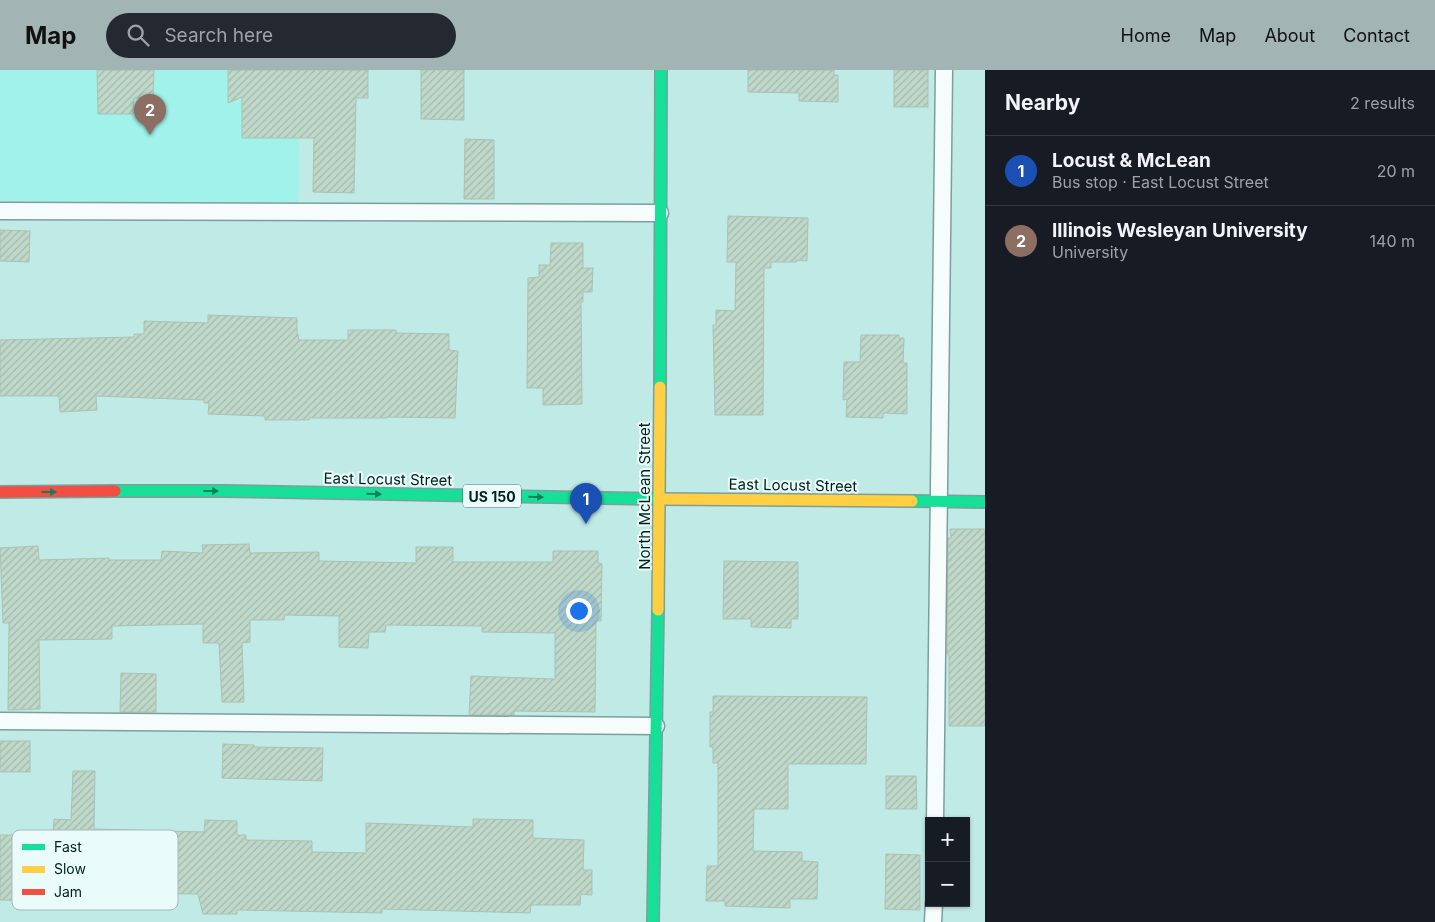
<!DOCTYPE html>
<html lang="en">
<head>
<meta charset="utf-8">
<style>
	:root { --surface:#171b24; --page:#242831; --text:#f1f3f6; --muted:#9ea1a6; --line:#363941; --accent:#a3b4b4 }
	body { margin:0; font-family:Inter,sans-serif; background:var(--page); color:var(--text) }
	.controls { position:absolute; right:15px; bottom:15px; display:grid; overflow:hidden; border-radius:0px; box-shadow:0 1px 4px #0004 }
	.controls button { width:45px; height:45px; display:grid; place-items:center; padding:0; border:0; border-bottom:1px solid var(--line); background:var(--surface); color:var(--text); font:25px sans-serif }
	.you { position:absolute; left:578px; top:540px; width:18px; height:18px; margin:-12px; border:4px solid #fff; border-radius:50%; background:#1a73e8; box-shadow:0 0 0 8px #1a73e833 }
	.badge { display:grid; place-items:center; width:32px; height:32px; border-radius:50%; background:var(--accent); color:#fff; font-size:16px; font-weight:700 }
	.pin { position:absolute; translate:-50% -41px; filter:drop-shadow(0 1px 2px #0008) }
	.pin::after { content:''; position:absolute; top:26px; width:18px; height:15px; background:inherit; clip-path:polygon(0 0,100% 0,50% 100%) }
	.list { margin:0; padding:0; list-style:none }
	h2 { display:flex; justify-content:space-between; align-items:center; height:65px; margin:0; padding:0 20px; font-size:21px }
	h2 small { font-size:16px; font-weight:400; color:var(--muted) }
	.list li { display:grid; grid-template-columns:32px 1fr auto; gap:15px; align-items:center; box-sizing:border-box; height:70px; padding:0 20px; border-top:1px solid var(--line) }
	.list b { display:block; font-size:19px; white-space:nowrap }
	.list p { margin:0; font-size:16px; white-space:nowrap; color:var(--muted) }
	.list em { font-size:16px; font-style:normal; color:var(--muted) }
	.icon { flex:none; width:28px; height:28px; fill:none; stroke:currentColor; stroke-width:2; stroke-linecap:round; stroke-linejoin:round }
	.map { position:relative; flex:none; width:985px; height:852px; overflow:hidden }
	header { display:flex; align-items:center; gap:30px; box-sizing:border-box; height:70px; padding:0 25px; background:var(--accent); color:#111 }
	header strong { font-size:24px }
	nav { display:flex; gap:28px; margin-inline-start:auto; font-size:18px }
	.search { width:350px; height:45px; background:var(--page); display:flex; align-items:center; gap:12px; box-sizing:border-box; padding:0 18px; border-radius:28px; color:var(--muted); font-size:19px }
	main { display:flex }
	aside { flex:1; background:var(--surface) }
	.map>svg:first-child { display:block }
</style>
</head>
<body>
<header>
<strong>Map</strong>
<div class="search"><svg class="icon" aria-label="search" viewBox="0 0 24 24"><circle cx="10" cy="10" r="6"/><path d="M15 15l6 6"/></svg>Search here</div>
<nav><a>Home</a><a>Map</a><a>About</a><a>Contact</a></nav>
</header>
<main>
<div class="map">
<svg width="985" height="852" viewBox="0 0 985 852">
	<defs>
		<pattern id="building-hatch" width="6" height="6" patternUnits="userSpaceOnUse" patternTransform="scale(1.25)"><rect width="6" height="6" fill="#bfd8c9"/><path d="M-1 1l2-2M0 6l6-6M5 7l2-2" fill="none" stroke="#a2b9ac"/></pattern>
	</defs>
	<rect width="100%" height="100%" fill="#c0eae6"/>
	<!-- built -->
	<path fill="#a0f2eb" d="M 0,0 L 301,0 L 298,134 L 0,131 Z"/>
	<!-- building -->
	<g fill="url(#building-hatch)" stroke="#a9c2b3">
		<path d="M 97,0 L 154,0 L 153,28 L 134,28 L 133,44 L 98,44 Z"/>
		<path d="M 228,0 L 368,0 L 368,28 L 356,28 L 354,123 L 313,122 L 314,68 L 242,68 L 242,27 L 228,33 Z"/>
		<path d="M 421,0 L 464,0 L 464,50 L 421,49 Z"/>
		<path d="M 748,0 L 834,0 L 834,5 L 838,5 L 838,32 L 799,31 L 799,23 L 748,22 Z"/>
		<rect x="894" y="0" width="34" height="37"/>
		<path d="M 465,69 L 494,70 L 494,129 L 464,129 Z"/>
		<path d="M 728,146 L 808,148 L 807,191 L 796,190 L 797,192 L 771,192 L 771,198 L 764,198 L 763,345 L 715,345 L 713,255 L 716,255 L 716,240 L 735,241 L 736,192 L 727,192 Z"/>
		<path d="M 0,160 L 30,161 L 29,192 L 0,191 Z"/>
		<path d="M 551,173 L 583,173 L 583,198 L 593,198 L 592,222 L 583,222 L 583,232 L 581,232 L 582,334 L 543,335 L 543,318 L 527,318 L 528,208 L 539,207 L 539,195 L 550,195 Z"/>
		<path d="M 208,245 L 297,248 L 297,263 L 298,264 L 299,270 L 348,270 L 348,260 L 396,260 L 396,263 L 449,264 L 449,280 L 458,281 L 455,348 L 387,347 L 387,348 L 309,348 L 309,350 L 265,350 L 265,346 L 208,344 L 209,333 L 204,333 L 204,330 L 96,326 L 97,340 L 60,342 L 59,326 L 0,326 L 0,270 L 134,267 L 134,264 L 144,264 L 144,251 L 208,253 Z"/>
		<path d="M 861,265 L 899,265 L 899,268 L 904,268 L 903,293 L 907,293 L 907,344 L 883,343 L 883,348 L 846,347 L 847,329 L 843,330 L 844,292 L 860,292 Z"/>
		<path d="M 950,459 L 985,459 L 985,656 L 949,656 L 949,585 L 947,584 L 948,468 L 951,468 Z"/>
		<path d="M 249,474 L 250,483 L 319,482 L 319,491 L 416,493 L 416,477 L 453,477 L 453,492 L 553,492 L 553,481 L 598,481 L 598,493 L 602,494 L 601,551 L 596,551 L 595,642 L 514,641 L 514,645 L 469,645 L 471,606 L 555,609 L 555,563 L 482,562 L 482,556 L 386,555 L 385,562 L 369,562 L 368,578 L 339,577 L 339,546 L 285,545 L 284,550 L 250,550 L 250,572 L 242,573 L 244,632 L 222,632 L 219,573 L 203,573 L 203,554 L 112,556 L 112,569 L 39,570 L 40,639 L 8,640 L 9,553 L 3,553 L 0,478 L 38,476 L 39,490 L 109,488 L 109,490 L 161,490 L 162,481 L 203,483 L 202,475 Z"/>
		<path d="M 724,491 L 798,492 L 798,549 L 791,549 L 791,558 L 751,557 L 751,549 L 723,549 Z"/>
		<path d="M 121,603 L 156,604 L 156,642 L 120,642 Z"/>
		<path d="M 713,626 L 867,627 L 866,694 L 788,694 L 788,739 L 754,739 L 753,781 L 802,782 L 802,791 L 818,792 L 817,829 L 790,829 L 790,838 L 725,836 L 725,831 L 706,831 L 707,796 L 718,796 L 718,693 L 713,693 L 713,677 L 710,677 L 710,642 L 713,642 Z"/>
		<rect x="0" y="671" width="30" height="31"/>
		<path d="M 223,674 L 254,675 L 254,677 L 323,678 L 322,711 L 222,708 Z"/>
		<path d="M 73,701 L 95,701 L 94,759 L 204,762 L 205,750 L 237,751 L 237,765 L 246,765 L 246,770 L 312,771 L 312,782 L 366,783 L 366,753 L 473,757 L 473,749 L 533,750 L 533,768 L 584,770 L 583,800 L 592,800 L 592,825 L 581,824 L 580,835 L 531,835 L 530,843 L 382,839 L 382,843 L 237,840 L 237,844 L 203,844 L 198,824 L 36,822 L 36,831 L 0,830 L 0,765 L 53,765 L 54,749 L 71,750 Z"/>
		<path d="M 886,706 L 916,706 L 917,739 L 886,739 Z"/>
		<path d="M 886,784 L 920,785 L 920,840 L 885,839 Z"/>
	</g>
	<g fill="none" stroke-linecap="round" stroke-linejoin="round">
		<!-- lane casing -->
		<g stroke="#7d9f9c" stroke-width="19">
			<g id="lane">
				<path d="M 0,141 L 660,143"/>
				<path d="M 0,651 L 656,656"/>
				<path d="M 935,751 L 944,0"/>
				<path d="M 933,852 L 934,833"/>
			</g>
		</g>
		<!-- fast casing -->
		<g stroke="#7d9f9c" stroke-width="14">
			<g id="fast">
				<path d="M 660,317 L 661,0"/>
				<path d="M 115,421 L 223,421 L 659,429"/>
				<path d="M 912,431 L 985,432"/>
				<path d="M 653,852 L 658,540"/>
			</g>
		</g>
		<!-- slow casing -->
		<g stroke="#7d9f9c" stroke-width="14">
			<g id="slow">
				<path d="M 659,429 L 912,431"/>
				<path d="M 658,540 L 660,317"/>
			</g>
		</g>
		<!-- jam casing -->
		<g stroke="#7d9f9c" stroke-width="14">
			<path id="jam" d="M 0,422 L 115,421"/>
		</g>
		<!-- lane -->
		<use href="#lane" stroke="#f6fcfb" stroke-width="16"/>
		<!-- fast -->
		<use href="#fast" stroke="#16e098" stroke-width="11"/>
		<!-- slow -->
		<use href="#slow" stroke="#ffcf43" stroke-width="11"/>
		<!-- jam -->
		<use href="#jam" stroke="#f24e42" stroke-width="11"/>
	</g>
	<!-- one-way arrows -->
	<defs><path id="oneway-solid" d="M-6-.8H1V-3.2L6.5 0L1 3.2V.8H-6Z" transform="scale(1.25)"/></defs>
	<g fill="#0b805a">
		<use href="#oneway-solid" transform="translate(211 421)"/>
		<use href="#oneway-solid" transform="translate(49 422)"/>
		<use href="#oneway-solid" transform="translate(374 424) rotate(1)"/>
		<use href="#oneway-solid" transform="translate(536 427) rotate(1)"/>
	</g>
	<g text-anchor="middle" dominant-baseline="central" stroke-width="4" stroke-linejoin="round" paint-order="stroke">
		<!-- shield labels -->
		<rect fill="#eafcfa" stroke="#46615f" stroke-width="1" x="463" y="414.5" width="58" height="23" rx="4"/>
		<g font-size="14" font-weight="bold" fill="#001f1d">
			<text x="492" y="426">US 150</text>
		</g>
		<!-- street labels -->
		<g font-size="15" fill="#001f1d" stroke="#eafcfa">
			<text transform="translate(388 409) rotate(1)">East Locust Street</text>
			<text transform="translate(793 415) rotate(1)">East Locust Street</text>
			<text transform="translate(644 426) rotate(-90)">North McLean Street</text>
		</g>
	</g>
	<!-- legend -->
	<rect x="12" y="760" width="166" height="80" rx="8" fill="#eafcfa" stroke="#a4bab8" stroke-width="1"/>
	<rect x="22" y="774" width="23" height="6" fill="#16e098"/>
	<rect x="22" y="796" width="23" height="7" fill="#ffcf43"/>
	<rect x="22" y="819" width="23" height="6" fill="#f24e42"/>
	<g font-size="14" fill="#001f1d">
		<text x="54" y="782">Fast</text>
		<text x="54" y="804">Slow</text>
		<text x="54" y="827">Jam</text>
	</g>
</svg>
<div class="controls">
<button>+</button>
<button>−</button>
</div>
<div class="you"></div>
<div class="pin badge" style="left:586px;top:454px;background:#1a4fb4">1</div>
<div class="pin badge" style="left:150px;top:65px;background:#8d6e63">2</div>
</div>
<aside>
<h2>Nearby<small>2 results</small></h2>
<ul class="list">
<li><span class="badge" style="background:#1a4fb4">1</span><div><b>Locust &amp; McLean</b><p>Bus stop · East Locust Street</p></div><em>20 m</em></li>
<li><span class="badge" style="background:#8d6e63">2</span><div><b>Illinois Wesleyan University</b><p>University</p></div><em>140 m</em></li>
</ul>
</aside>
</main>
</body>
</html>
